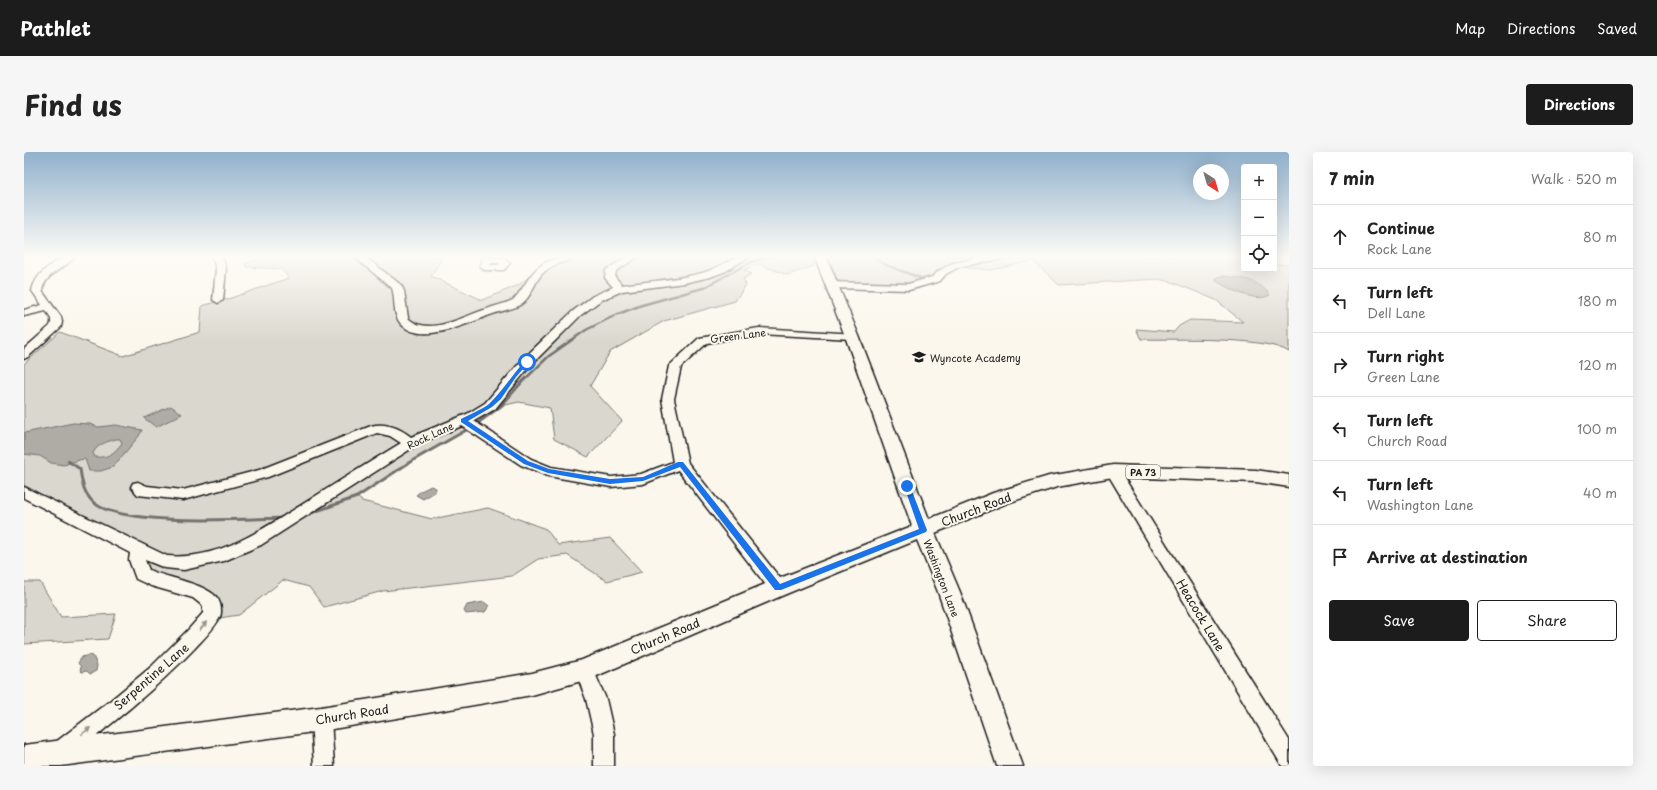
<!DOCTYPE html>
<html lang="en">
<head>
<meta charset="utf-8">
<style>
	:root { --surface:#fff; --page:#f6f6f6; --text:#222; --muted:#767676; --line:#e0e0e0; --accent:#1c1c1c }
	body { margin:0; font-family:"Playpen Sans",sans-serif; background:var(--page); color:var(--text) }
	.controls { position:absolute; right:12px; top:12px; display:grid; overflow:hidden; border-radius:4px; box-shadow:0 4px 16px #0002 }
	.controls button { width:36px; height:36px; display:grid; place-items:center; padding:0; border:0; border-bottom:1px solid var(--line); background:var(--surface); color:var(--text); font:20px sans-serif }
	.compass { position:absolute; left:1169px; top:12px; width:36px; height:36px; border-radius:50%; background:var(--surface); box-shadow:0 4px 16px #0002; rotate:143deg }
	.stop { position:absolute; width:12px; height:12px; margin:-9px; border:3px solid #1a73e8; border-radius:50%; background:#fff }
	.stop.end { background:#1a73e8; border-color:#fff; box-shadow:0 1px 4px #0008 }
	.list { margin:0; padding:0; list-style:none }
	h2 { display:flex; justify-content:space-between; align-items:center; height:52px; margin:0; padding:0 16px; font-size:17px }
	h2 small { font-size:13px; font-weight:400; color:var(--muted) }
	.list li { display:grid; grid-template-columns:26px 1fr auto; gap:12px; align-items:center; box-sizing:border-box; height:64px; padding:0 16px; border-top:1px solid var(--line) }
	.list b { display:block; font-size:15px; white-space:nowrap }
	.list p { margin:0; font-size:13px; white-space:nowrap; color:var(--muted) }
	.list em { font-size:13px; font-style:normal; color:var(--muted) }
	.actions { display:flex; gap:8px; padding:12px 16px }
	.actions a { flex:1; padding:9px 0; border:1px solid var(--accent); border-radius:4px; text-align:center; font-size:14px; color:var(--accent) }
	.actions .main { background:var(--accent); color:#fff }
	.icon { flex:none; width:22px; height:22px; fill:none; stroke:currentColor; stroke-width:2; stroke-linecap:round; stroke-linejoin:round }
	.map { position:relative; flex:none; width:1265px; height:614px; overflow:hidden; border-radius:4px }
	header { display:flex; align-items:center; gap:24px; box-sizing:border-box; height:56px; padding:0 20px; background:var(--accent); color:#fff }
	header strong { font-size:19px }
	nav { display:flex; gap:22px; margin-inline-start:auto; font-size:14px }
	.intro { display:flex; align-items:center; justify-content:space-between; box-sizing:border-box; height:96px; padding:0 24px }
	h1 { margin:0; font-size:28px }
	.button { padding:10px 18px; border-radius:4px; background:var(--accent); color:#fff; font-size:14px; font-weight:700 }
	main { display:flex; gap:24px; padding:0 24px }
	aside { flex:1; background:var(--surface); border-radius:4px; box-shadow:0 4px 16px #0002 }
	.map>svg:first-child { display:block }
</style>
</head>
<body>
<header>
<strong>Pathlet</strong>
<nav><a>Map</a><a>Directions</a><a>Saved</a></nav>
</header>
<div class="intro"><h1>Find us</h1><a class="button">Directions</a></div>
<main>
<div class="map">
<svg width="1265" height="614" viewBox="0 0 1265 614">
	<rect width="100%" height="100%" fill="#fbf7ec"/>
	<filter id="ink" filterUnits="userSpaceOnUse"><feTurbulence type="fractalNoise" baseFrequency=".025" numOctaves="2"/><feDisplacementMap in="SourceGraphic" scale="8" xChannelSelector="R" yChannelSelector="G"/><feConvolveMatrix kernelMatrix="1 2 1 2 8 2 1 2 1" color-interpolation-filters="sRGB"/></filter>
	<g filter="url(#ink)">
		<!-- green -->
		<g fill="#dad7ce" stroke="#7b7a75">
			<path d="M 249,104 L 419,104 L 407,124 L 458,148 L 495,133 L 517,114 L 552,104 L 786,104 L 790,114 L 764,123 L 734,112 L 720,118 L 727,122 L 719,127 L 722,133 L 711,149 L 640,169 L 586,200 L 566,234 L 598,269 L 564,305 L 530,287 L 526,256 L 495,250 L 477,254 L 454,272 L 386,310 L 333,345 L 338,349 L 408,367 L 464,356 L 522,377 L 534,393 L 586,386 L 618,420 L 583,429 L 543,403 L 514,407 L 488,424 L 359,439 L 300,455 L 285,435 L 259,428 L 215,463 L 195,466 L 197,453 L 175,433 L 147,431 L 122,414 L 114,395 L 0,333 L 0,212 L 36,180 L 99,204 L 176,180 L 178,154 L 207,146 L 265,126 L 257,117 L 222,115 L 221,112 Z"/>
			<path d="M 804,104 L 974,104 L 940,110 L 910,126 L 883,133 L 818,131 L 814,129 Z"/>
			<path d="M 983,104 L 1211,104 L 1220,106 L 1220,117 L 1250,117 L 1250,112 L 1265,113 L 1265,200 C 1242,184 1148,188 1117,187 L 1112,177 L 1150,180 L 1155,174 L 1166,168 L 1219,170 L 1192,148 L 1148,130 L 1134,127 L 1035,133 L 1009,109 L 967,118 L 933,115 Z"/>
			<path d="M 0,430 L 16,430 L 37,465 L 92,462 L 84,487 L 0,492 Z"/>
		</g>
		<!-- water -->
		<g fill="#afaca5" stroke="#74726e" fill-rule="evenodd">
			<path d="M 1199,124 C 1218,126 1234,127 1246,143 C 1232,152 1204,136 1192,129 L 1193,125 Z"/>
			<path d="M 147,254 L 158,262 L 132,275 L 120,266 Z"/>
			<path d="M 49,271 L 66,272 L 74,275 L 92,273 L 118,278 L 115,284 L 89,315 L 77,319 L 65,319 L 61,307 L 55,308 L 40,313 L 27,311 L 16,304 L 0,302 L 0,281 ZM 92,287 L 96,287 L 98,291 C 89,302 85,306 71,305 L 69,301 C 74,292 82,290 92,287 Z"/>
			<path d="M 407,334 L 412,336 L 411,340 L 399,347 L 392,343 L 397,339 Z"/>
			<path d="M 460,450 L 465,454 L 461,460 L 442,462 L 440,459 L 443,453 Z"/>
			<path d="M 65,503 L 69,504 L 73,513 L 72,519 L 66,522 L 63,519 L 58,520 L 56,518 L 57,515 L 54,511 L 58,505 Z"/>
		</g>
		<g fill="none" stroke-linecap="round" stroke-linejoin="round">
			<!-- stream-far1 -->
			<g stroke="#74726e" stroke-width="2.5">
				<path d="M 847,104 L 862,113 L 899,127"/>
				<path d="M 496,232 L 525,204 L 562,178 L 594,162 L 618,153 L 679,136 L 727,110 L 748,104"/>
			</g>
			<!-- stream -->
			<g stroke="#74726e" stroke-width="3">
				<path d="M 451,273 L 477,254 L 497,231"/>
				<path d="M 44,309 L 56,317 C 58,330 59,340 69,350 C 95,375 222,367 261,366"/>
				<path d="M 284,362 L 333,345 L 386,310 L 446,276"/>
			</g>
			<!-- minor casing -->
			<g stroke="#1c1c1c" stroke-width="3">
				<g id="minor">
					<path d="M 41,104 L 52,104 C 41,117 22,120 18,139 L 37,165 L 38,170 L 37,175 L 4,205 L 0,207 L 0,197 L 26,174 C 29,167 26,164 22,159 L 0,164 L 0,158 L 18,153 L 8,139 C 11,122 27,112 41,104 Z"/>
					<path d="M 188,104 L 198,104 L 202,117 L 199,148 L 194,151 L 189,148 L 192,117 Z"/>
					<path d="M 329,104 L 340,104 L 377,133 L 380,139 L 384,166 C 404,185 438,165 460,158 C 470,154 480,152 489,148 C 497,140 501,131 508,122 C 518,108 538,103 554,104 L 552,106 C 540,110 526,113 517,123 C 509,133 507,146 496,153 C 487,158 476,159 466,163 C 444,171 397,194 377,172 C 368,162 372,148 368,136 Z"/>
					<path d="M 460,104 L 481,106 L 486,111 L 480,118 L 460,118 L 456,114 ZM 467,111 L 476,111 L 474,113 L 466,113 Z"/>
					<path d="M 604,104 L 615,104 L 592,119 L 591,125 L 598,133 C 625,129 652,128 678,121 C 694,117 709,103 726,104 L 702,119 L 686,125 L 660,131 L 598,139 L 577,148 L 557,163 L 507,213 L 471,257 L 450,269 L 507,307 L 527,315 L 587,325 L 617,322 L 649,310 L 638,247 L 645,214 L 675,186 L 735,176 L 832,182 L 834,184 L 832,186 L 828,187 L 735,182 L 683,191 L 657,215 L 650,247 L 664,311 L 760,431 L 762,436 L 760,441 L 754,443 L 748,441 L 654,318 L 619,332 L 587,335 L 524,324 L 497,313 L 438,274 L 396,291 L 237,393 L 200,409 L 160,418 L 141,416 L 121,408 L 125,418 C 143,426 184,432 194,447 C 197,452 198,460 196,465 C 191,476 179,487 171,496 C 131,538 85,574 39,610 L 37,614 L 17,614 L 24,596 L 87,548 L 127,515 L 164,478 L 179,461 L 179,454 L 169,446 L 127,434 L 112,427 L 105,408 L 106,401 L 0,346 L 0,335 L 143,404 C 197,409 243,374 287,347 C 317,328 347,309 377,291 L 366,284 L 353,281 L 244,325 L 159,348 L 114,343 L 107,335 L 109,331 L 114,330 L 123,334 L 159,338 L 235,318 L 347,274 C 361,270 376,276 387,285 L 443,262 L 461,251 L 499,207 L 549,159 L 569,144 L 589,135 L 581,126 L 582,118 Z"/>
					<path d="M 964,104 L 982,104 L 977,107 L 935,115 L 922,122 L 916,129 L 885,138 L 807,136 L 802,133 L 807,130 L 884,132 L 908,125 L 916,118 L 929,111 Z"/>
					<path d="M 1089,314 L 1094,316 L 1265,588 L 1265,614 L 1258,614 L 1082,319 L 1084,316 Z"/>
					<path d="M 560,510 L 567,512 L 582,547 L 590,582 L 590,614 L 570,614 L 570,582 L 562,547 L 551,518 L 553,512 Z"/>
					<path d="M 297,558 L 304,560 L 307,567 L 310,614 L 290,614 L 287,567 L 290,560 Z"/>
				</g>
			</g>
			<!-- major casing -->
			<g stroke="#1c1c1c" stroke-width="3">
				<path id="major" d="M 790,104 L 802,104 L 835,184 L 905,367 L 969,341 L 1025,324 L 1089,313 L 1232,318 L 1265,323 L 1265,335 L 1232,330 L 1089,325 L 1033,335 L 983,351 L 911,381 L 936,440 L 999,614 L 973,614 L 914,440 L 893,388 L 762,442 L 568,526 L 508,543 L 297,579 L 37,614 L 0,614 L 0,593 L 297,555 L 508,521 L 558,508 L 746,430 L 888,374 L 821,184 Z"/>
			</g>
			<!-- minor -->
			<use href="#minor" fill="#fbf7ec" fill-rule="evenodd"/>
			<!-- major -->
			<use href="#major" fill="#fbf7ec" fill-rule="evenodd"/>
		</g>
		<!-- one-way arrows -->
		<defs><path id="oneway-solid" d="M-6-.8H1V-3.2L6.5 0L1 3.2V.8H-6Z"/></defs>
		<g fill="#97948e">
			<use href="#oneway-solid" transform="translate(179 474) rotate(-51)"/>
			<use href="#oneway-solid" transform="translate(62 579) rotate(-38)"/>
		</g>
	</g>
	<!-- sky -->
	<linearGradient id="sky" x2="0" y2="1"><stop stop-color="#91b1cd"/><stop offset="0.55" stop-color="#fdfbf6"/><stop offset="1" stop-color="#fdfbf6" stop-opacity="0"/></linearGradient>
	<rect width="1265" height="190" fill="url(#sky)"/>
	<!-- route -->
	<path fill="#1a73e8" d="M 501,209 L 505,210 L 492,225 L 477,247 L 468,255 L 444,269 L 504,309 L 525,317 L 586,327 L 619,325 L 654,310 L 659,310 L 756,432 L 895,377 L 880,334 L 881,332 L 885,332 L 886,334 L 903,378 L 902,380 L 757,438 L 751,438 L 656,315 L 619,329 L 586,332 L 524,321 L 500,312 L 437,270 L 437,267 C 446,262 457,258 465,252 C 477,241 489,222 501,209 Z"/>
	<!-- icons -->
	<defs>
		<g id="school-bare" transform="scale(1.08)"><path d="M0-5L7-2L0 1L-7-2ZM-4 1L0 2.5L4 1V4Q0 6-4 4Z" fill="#1c1c1c" stroke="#fbf7ec" stroke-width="2.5" paint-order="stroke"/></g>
	</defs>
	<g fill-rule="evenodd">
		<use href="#school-bare" x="895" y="205"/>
	</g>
	<g text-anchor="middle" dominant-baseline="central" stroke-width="4" stroke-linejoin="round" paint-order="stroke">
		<!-- shield labels -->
		<rect fill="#fbf7ec" stroke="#5f5e5a" stroke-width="1" x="1102" y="313" width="34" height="14" rx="3"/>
		<g font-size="9" font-weight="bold" fill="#1c1c1c">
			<text x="1119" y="320">PA 73</text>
		</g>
		<!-- street labels -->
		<g font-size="10" fill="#1c1c1c" stroke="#fbf7ec">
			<text transform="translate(714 183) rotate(-7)">Green Lane</text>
			<text transform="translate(406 283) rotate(-25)">Rock Lane</text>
			<text transform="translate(918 426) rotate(69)">Washington Lane</text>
		</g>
		<!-- poi labels -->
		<g font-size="10" fill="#1c1c1c" stroke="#fbf7ec" text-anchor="start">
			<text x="906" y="205">Wyncote Academy</text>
		</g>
		<!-- near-street labels -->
		<g font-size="12" fill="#1c1c1c" stroke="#fbf7ec">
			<text transform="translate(952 357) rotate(-21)">Church Road</text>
			<text transform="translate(1177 463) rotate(59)">Heacock Lane</text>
			<text transform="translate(641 484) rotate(-23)">Church Road</text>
			<text transform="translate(127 524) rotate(-41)">Serpentine Lane</text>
			<text transform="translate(328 562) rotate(-9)">Church Road</text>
		</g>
	</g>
</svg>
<div class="controls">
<button>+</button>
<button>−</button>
<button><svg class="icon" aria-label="locate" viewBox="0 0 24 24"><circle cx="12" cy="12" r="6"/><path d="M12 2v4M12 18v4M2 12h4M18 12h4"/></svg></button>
</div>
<svg class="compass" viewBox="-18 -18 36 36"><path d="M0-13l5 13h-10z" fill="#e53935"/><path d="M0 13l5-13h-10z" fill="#767676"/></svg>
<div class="stop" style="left:503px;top:210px"></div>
<div class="stop end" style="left:883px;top:334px"></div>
</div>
<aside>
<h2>7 min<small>Walk · 520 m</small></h2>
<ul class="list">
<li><svg class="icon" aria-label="ahead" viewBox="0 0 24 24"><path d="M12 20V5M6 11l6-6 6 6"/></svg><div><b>Continue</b><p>Rock Lane</p></div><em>80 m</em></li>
<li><svg class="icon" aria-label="left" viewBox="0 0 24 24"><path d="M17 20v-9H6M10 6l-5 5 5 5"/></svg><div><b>Turn left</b><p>Dell Lane</p></div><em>180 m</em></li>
<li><svg class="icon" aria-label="right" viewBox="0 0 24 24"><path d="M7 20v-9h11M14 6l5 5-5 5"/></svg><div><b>Turn right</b><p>Green Lane</p></div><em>120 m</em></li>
<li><svg class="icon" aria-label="left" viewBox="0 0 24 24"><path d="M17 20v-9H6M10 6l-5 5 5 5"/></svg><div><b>Turn left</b><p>Church Road</p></div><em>100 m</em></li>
<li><svg class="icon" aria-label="left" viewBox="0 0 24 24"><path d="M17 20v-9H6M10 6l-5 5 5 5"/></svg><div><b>Turn left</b><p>Washington Lane</p></div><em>40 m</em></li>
<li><svg class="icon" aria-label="arrive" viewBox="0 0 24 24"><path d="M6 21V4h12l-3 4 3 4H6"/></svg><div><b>Arrive at destination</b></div></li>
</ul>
<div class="actions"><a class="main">Save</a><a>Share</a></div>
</aside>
</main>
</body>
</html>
